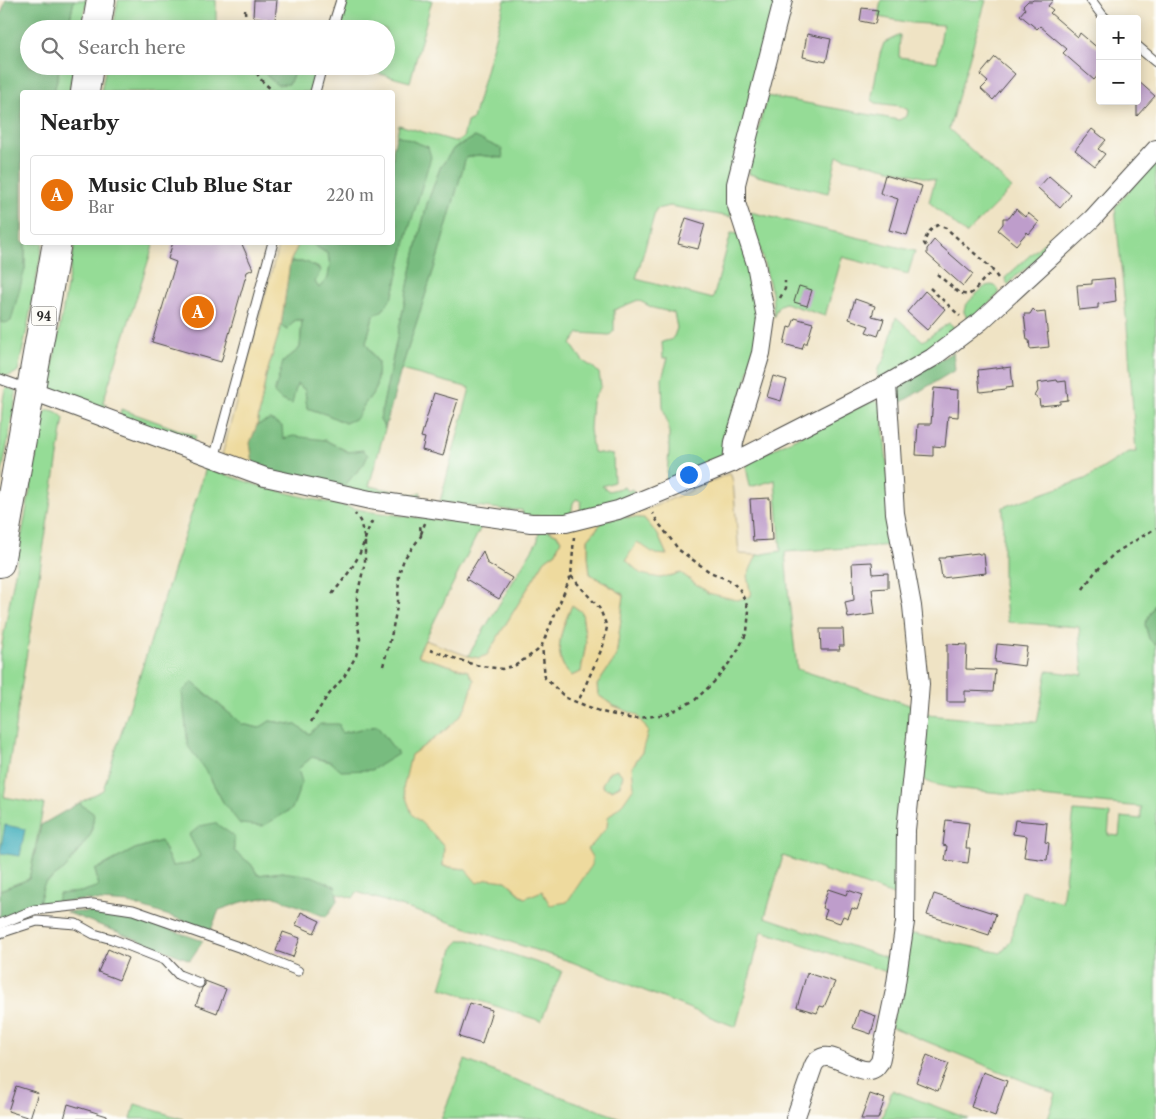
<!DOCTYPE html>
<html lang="en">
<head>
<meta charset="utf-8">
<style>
	:root { --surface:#fff; --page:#f6f6f6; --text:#222; --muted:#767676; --line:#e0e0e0; --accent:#7c3aed }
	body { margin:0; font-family:"Libre Caslon Text",serif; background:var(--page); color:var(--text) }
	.controls { position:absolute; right:15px; top:15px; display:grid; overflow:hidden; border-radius:5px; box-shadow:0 2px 12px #0003 }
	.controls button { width:45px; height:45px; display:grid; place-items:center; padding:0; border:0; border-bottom:1px solid var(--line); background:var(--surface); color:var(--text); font:25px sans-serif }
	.you { position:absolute; left:688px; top:474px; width:18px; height:18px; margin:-12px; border:4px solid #fff; border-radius:50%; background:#1a73e8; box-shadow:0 0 0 8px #1a73e833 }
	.badge { display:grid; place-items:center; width:32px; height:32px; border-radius:50%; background:var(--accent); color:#fff; font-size:16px; font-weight:700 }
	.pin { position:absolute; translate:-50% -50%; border:2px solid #fff; box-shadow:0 1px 5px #0006 }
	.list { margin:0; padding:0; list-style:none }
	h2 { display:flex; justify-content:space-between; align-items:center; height:65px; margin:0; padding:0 20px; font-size:21px }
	h2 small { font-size:16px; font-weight:400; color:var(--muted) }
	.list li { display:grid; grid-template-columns:32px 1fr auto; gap:15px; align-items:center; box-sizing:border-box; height:80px; margin:0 10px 10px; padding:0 10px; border:1px solid var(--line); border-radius:5px }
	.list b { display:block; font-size:19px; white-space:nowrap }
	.list p { margin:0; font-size:16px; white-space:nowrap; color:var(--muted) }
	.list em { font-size:16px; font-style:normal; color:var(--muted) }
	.icon { flex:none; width:28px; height:28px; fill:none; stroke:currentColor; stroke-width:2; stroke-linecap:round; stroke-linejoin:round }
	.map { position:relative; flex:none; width:1156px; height:1119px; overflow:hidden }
	.search { position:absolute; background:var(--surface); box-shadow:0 2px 12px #0003; left:20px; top:20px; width:375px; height:55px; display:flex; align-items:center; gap:12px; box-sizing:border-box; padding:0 18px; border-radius:28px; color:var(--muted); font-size:19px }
	.panel { position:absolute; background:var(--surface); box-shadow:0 2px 12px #0003; left:20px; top:90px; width:375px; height:155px; border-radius:5px }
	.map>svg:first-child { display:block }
</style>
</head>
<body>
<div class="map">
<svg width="1156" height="1119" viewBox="0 0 1156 1119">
	<rect width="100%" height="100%" fill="#fdfcf7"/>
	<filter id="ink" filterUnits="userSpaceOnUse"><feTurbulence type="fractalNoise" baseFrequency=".02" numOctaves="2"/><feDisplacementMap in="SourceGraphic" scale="10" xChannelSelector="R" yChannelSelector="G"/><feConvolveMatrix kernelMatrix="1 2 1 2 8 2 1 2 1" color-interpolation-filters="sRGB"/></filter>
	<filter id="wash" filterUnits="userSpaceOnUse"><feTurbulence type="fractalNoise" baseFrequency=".0096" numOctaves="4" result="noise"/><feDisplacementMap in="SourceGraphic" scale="20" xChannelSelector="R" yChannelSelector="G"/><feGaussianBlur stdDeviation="1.12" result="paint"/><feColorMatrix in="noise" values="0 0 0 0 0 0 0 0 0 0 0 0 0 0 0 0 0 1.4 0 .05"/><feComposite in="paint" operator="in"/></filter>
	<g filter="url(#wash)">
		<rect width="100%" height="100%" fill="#efe3c4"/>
		<!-- green -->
		<g fill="#95dc96" stroke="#608460" fill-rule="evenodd">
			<path d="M 74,0 L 87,0 L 81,29 L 68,29 Z"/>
			<path d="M 118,0 L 216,0 L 216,29 L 113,29 Z"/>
			<path d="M 347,0 L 432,0 L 410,82 L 351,66 L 386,66 L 386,29 L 339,29 Z"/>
			<path d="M 505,0 L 777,0 L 729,180 L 731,217 L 670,206 L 656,209 L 636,279 L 713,299 L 731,233 L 739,234 L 749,261 L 762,324 L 724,459 L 666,483 L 669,452 L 669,429 L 663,407 L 662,378 L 668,358 L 663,358 L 662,342 L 673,339 L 677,328 L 674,313 L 653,308 L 638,300 L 614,310 L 614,331 L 610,335 L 579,333 L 571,344 L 583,361 L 594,368 L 599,373 L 601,386 L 592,401 L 590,429 L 593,452 L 613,455 L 614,482 L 602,486 L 609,491 L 624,487 L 628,491 L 632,489 L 634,492 L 632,497 L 625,501 L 580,512 L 581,501 L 576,499 L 573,503 L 571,515 L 523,516 L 522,510 L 509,510 L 440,502 L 470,388 L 401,370 L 437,259 L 466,157 L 478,155 L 503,158 L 475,137 L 454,148 L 440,168 L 427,204 L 413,262 L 380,419 L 385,429 L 369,486 L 416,495 L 419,492 L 421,492 L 419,499 L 340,490 L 364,464 L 349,452 L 325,440 L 283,439 L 270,420 L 257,425 L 266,376 L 281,326 L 287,330 L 295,320 L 302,320 L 300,348 L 283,362 L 297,384 L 305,390 L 307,408 L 328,415 L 345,423 L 357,417 L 364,405 L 376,389 L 378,363 L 366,343 L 373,316 L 383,310 L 393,295 L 428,147 L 397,135 L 399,125 L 457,142 L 463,138 L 467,122 L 473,119 Z"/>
			<path d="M 881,0 L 986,0 L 949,129 L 1012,188 L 966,234 L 929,202 L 935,180 L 837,156 L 828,193 L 749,174 L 751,157 L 767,96 L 899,120 L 907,116 L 908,110 L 900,106 L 876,103 L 872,100 L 872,96 L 880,54 L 884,43 L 900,35 L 899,57 L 937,62 L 943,25 L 912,23 L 878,17 Z"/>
			<path d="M 60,66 L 74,66 L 69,92 L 54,92 Z"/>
			<path d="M 106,66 L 241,66 L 249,68 L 251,66 L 261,66 L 267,76 L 289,84 L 297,66 L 318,66 L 311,92 L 101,92 Z"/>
			<path d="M 1156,160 L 1156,602 L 1145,624 L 1149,639 L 1156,646 L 1156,1119 L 1048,1119 L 1056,1094 L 891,1027 L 908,935 L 914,934 L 1001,953 L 1011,940 L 1022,891 L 1062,902 L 1074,811 L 1110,814 L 1108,835 L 1119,836 L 1121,817 L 1141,819 L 1141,807 L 951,788 L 933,784 L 922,779 L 917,771 L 925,712 L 929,715 L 989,721 L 1037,722 L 1047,671 L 1083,675 L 1079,627 L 1008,622 L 1003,584 L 1003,507 L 1085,479 L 1129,452 L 1136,452 L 1127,326 L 1115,207 Z"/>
			<path d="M 750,212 L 915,251 L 908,274 L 842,257 L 825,316 L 785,303 C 778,305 776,310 774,317 L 772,293 Z"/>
			<path d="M 1050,237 L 1054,243 L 1039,258 L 1017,275 L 1008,285 L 1006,282 L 1005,278 Z"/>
			<path d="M 25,243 L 43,243 L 27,329 L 18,371 C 12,376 8,376 0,375 L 0,322 L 5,323 L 25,269 Z"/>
			<path d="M 75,243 L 154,243 L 103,402 L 107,404 L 103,409 L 59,396 L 49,386 Z"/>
			<path d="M 299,243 L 311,243 L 328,254 L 330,266 L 328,278 L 319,288 L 315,282 L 321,269 L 306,262 L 290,262 Z"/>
			<path d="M 991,285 C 997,286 998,288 999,294 L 973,318 L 969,319 C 967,317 965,315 964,312 C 963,304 980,291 986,286 Z"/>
			<path d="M 896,317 L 923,341 L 949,323 L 953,326 L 955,331 L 913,363 L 879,379 L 877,374 L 878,369 L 885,358 Z"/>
			<path d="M 6,387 L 16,391 L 15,402 L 0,484 C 0,464 0,401 6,387 Z"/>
			<path d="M 874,400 L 881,404 L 895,545 L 785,552 L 789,600 L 797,669 L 916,707 L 899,897 L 783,856 L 765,917 L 892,960 L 890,973 L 762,931 L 736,1027 L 572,962 L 357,892 L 353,898 L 336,893 L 335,886 L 282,872 L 258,875 L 251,864 L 234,851 L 200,856 L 189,864 L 172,866 L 161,841 L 135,849 L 95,870 L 99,886 L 81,892 L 59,894 L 57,902 L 38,906 L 44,884 L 65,869 L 91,834 L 94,814 L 79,803 L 103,790 L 206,468 L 263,487 L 312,499 L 371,512 L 482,525 L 419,652 L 419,656 L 468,671 L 474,680 C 471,692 468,706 460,716 C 446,732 428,743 411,755 L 433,834 L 444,847 L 443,866 L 465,869 L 488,878 L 506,881 L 524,898 L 593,844 L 608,817 L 623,803 L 632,767 L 642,752 L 637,715 L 614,706 L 598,695 L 597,685 L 616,657 L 624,595 L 605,582 L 590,574 L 588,556 L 588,539 L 604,520 L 626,517 L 644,518 L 658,535 L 667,555 L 655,555 L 637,542 L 660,578 L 681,573 L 708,593 L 751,596 L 747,576 L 757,555 L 781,551 L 775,480 L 750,487 L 746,466 L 753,459 ZM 191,683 L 202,690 L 242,724 L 259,728 L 270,721 L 296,725 L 309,734 L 341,733 L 377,726 L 331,762 L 312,757 L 298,769 L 223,802 L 209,776 Z"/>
			<path d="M 121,409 L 196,436 L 195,439 L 190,441 L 120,417 Z"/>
			<path d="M 49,410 C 55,410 59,413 64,418 L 4,797 L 44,804 L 29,879 L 0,890 L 0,655 L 44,413 Z"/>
			<path d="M 539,530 C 548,530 556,532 561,540 L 556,552 L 545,560 L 487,655 L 479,658 L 468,656 L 538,540 Z"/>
			<path d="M 572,605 L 582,612 L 586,643 L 581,672 L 571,676 C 550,656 562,628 572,605 Z"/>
			<path d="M 617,769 L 623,776 L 620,785 L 612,790 L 604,788 L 602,784 L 609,772 Z"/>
			<path d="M 460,940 L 469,940 L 562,971 L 541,1021 L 441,988 L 454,946 Z"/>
			<path d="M 465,1060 L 518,1081 L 623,1119 L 441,1119 Z"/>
			<path d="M 892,1090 L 969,1119 L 881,1119 Z"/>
			<path d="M 135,1104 L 183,1119 L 131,1119 Z"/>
		</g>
		<!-- forest -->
		<g fill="#78bc7f" stroke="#527455">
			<path d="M 6,0 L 74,0 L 68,29 L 29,29 L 29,66 L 60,66 L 54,92 L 22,92 L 22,242 L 25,243 L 25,269 L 11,321 L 5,323 L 0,322 L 0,18 Z"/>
			<path d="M 261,66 L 297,66 L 289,84 L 277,85 L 267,76 Z"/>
			<path d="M 397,135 L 428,147 L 431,157 L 408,232 L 393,295 L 383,310 L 373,316 L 366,343 L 378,363 L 376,389 L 364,405 L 357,418 L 345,423 L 328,415 L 307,408 L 305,390 L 297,384 L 292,404 L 281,400 L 274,393 L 283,362 L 300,348 L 302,320 L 295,320 L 287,330 L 281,326 L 290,262 L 306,262 L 321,270 L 315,282 L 319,288 L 328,278 L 330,266 L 328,254 L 311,243 L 392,242 L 393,231 L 398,223 L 392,217 L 393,149 Z"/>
			<path d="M 475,137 L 502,149 L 503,158 L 478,155 L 466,157 L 437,259 L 401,370 L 385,429 L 380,419 L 413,262 L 427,204 L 440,168 L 454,148 Z"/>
			<path d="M 953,352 L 955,370 L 895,406 L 896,386 Z"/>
			<path d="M 270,420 L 282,426 L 283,439 L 293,436 L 325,440 L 348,452 L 363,450 L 368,455 L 364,464 L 340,490 L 257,469 L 253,464 L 250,443 L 257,425 Z"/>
			<path d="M 1156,579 L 1156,646 L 1149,639 L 1145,624 L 1156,602 Z"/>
			<path d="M 192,682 L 242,724 L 259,728 L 270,721 L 296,725 L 309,734 L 320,724 L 339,724 L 341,733 L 377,726 L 398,754 L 372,770 L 341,771 L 331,762 L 312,757 L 298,769 L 302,782 L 292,809 L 263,826 L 240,824 L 223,802 L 209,776 L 188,746 L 182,692 Z"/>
			<path d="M 79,803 L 94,814 L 91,834 L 65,869 L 44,884 L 38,906 L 0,920 L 0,890 L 29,879 L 41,825 Z"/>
			<path d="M 215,823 L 234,836 L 234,851 L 251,864 L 258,875 L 282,872 L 312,876 L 335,886 L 338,900 L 326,917 L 273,896 L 242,902 L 219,910 L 210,932 L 182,920 L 129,903 L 86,900 L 57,902 L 59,894 L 81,892 L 99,886 L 95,870 L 135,849 L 161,841 L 172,866 L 189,864 L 200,856 L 189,835 L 200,826 Z"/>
			<path d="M 66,912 L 107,912 L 140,919 L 203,941 L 190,960 Z"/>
		</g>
		<!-- sand -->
		<g fill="#eeda9e" stroke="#8c8264" fill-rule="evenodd">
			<path d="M 279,243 L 299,243 L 290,262 L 281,326 L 266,376 L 257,425 L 250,443 L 253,464 L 222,455 Z"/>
			<path d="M 730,473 L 733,481 L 739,554 L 757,555 L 747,576 L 751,596 L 737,600 L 708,593 L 681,573 L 660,578 L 641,574 L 626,560 L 637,542 L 655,554 L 667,555 L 658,535 L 644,518 L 626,517 L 660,504 Z"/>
			<path d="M 604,520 L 588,539 L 588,556 L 590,574 L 624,595 L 616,657 L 597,685 L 598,695 L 614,706 L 637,715 L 648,731 L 642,752 L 632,767 L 634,787 L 623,803 L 608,817 L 607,827 L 593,844 L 587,849 L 592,857 L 592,865 L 567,902 L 550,905 L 542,891 L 525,898 L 506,881 L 488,879 L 477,883 L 465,869 L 443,866 L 444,847 L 433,834 L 412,814 L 403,789 L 411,755 C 428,743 446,732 460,716 C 468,706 471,692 474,680 L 468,671 L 419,656 L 419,652 L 425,640 L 468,656 L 479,658 L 487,655 L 545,560 L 556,552 L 561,540 L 558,535 L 548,530 ZM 572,605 L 582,612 L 586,643 L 581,672 L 571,676 C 550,656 562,628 572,605 ZM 617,769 L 623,776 L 620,786 L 612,790 L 604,788 L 602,784 L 609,772 Z"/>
		</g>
		<!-- water -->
		<path fill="#40aebc" stroke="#366c74" d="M 5,825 L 25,829 L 20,856 L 0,853 Z"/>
		<g id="blocks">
			<!-- building -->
			<g fill="#be9dcb">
				<path d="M 254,0 L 277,0 L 275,20 L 253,17 Z"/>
				<path d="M 1033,0 L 1053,0 L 1048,6 L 1053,10 L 1050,13 L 1078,37 L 1080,33 L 1100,50 L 1100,73 L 1094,80 L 1063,53 L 1067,49 L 1040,26 L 1037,29 L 1020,15 L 1025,9 L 1023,6 L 1028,1 L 1032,1 Z"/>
				<path d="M 862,8 L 878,10 L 875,24 L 860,21 Z"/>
				<path d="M 807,34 L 831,39 L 826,62 L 803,57 Z"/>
				<path d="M 995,57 L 1015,74 L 993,100 L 981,89 L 988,82 L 980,75 Z"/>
				<path d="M 1137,80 L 1155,96 L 1137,116 Z"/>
				<path d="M 1092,129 L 1106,140 L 1098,149 L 1105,154 L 1095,166 L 1075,150 Z"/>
				<path d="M 885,175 L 922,186 L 907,235 L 889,230 L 898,199 L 880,193 Z"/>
				<path d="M 1049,176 L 1071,195 L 1060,208 L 1038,188 Z"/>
				<path d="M 1016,209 L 1025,217 L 1028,213 L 1039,222 L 1029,234 L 1027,232 L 1016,245 L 998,230 L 1003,224 L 1003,218 L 1009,218 Z"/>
				<path d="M 686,218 L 705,224 L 698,249 L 678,244 Z"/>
				<path d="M 934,240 L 973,274 L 963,286 L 927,254 L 927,249 Z"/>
				<path d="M 173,242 L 241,242 L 253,269 L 247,272 L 221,362 L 152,342 L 176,262 L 168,259 Z"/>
				<path d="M 1114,278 L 1116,301 L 1098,304 L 1098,308 L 1079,310 L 1077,285 L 1092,284 L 1092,280 Z"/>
				<path d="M 799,286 L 812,290 L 807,306 L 794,302 Z"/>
				<path d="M 925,291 L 945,309 L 927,330 L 907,312 Z"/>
				<path d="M 855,299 L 875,306 L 872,316 L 884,319 L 878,336 L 866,332 L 869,326 L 849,319 Z"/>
				<path d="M 1033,309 L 1037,313 L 1045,312 L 1049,347 L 1030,349 L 1029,340 L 1027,340 L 1024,314 L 1030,314 Z"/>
				<path d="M 795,318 L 813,323 L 807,343 L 804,343 L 802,349 L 784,344 L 788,327 L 791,328 Z"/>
				<path d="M 1003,367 L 1003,368 L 1011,367 L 1013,387 L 1006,388 L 1006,389 L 980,392 L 978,370 Z"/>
				<path d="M 773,376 L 787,380 L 781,401 L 767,397 Z"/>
				<path d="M 1057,380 L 1058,382 L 1066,381 L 1068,400 L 1060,401 L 1060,404 L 1040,406 L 1039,399 L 1035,396 L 1038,391 L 1037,383 Z"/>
				<path d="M 934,388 L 959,390 L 958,417 L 948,416 L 945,447 L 933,446 L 933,456 L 916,455 L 918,424 L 931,424 Z"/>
				<path d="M 434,393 L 458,400 L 448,432 L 449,432 L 443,456 L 422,450 L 425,438 L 421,437 Z"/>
				<path d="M 770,498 L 772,540 L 753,541 L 750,499 Z"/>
				<path d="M 483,551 L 487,563 L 512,578 L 499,599 L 466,579 Z"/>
				<path d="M 978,553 L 979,554 L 984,554 L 986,573 L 942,578 L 939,558 L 945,558 L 945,557 Z"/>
				<path d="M 872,562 L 873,574 L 888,573 L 888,588 L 872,589 L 875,614 L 848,618 L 845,602 L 854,600 L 852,563 Z"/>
				<path d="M 820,629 L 843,629 L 844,646 L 839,646 L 840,650 L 821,650 Z"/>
				<path d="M 947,644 L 967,645 L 966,669 L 995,670 L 993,692 L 965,691 L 965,702 L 947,702 Z"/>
				<path d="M 997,644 L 1027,647 L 1024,666 L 995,662 Z"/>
				<path d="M 946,820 L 969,823 L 966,848 L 970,848 L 968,863 L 945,860 L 947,846 L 943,845 Z"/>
				<path d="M 1015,820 L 1047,823 L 1045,842 L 1049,843 L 1047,860 L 1024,857 L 1027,836 L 1013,834 Z"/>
				<path d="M 828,889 L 846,895 L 848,890 L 862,895 L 857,910 L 852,908 L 848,918 L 843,916 L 840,923 L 824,918 L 827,910 L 822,908 Z"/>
				<path d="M 934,894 L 996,914 L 989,935 L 927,915 Z"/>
				<path d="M 301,912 L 320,921 L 314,933 L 296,925 Z"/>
				<path d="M 283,932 L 300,938 L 293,957 L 276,951 Z"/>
				<path d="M 108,949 L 128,958 L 119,980 L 98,972 Z"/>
				<path d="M 807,973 L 835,982 L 824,1007 L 820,1006 L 817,1013 L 797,1007 Z"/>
				<path d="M 205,981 L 226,989 L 217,1013 L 196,1005 L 202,988 L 205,985 Z"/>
				<path d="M 470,1003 L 492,1010 L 482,1044 L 459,1037 Z"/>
				<path d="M 859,1010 L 876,1016 L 871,1034 L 853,1028 Z"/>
				<path d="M 927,1055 L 949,1064 L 938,1091 L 916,1082 Z"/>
				<path d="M 983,1072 L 1007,1081 L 995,1116 L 971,1107 Z"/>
				<path d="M 16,1086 L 38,1093 L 30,1118 L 8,1111 Z"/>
				<path d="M 870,1094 L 885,1099 L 878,1119 L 861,1119 Z"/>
				<path d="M 68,1104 L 107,1116 L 107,1119 L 64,1119 Z"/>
			</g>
		</g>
	</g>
	<g filter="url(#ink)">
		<use href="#blocks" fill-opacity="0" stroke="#484742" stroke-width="1"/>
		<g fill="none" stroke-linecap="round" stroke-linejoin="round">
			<!-- lane casing -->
			<g stroke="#484742" stroke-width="11">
				<g id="lane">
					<path d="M 1091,0 L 1102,15 L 1106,19"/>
					<path d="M 332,29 L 341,0"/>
					<path d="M 1137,46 L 1156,62"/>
					<path d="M 315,92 L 322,66"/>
					<path d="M 0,379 L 28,389"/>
					<path d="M 214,459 L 273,242"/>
					<path d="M 0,924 L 34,910 L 93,904 L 133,910 L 250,951 L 298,971"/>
					<path d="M 0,933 L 37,921 L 76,924 L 94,934 L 112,939 L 165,960 L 179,975 L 199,983"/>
				</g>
			</g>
			<!-- street casing -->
			<g stroke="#484742" stroke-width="20">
				<g id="street">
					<path d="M 30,390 L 265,477 L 370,500 L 531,523 L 566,523 L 618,510 L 732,463 L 887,384 L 932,358 L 981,321 L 1092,219 L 1156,149"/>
					<path d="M 732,463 L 734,442 L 761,353 L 766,318 L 756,264 L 736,203 L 736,184 L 783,0"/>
					<path d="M 795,1119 L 813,1067 C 814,1064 815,1062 818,1060 C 832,1047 860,1079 875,1068 C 877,1066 878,1064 880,1062 L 895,990 L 905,922 L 906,830 L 916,736 L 920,684 L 912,606 L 895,513 L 887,384"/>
				</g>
			</g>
			<!-- primary casing -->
			<g stroke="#484742" stroke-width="30">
				<g id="primary">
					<path d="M 96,29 L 101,0"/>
					<path d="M 85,92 L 89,66"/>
					<path d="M 0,563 L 57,242"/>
				</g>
			</g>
			<!-- path -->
			<g stroke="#484742" stroke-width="2.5" stroke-dasharray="4 4" stroke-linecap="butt">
				<path d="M 245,10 L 246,29"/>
				<path d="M 252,66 L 262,81 L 274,92"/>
				<path d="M 926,246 L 924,243 C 927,234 930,229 938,225 L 946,228 L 991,268 L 1000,281"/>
				<path d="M 937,274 L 959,293 L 968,295 L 973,292 L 984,279 L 993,271"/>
				<path d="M 930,288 L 960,316"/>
				<path d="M 780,298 L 785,289 L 785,281"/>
				<path d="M 421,534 L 425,523"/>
				<path d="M 574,537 L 571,576 L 542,645 L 545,678 L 566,698 L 602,712 L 633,719 L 667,714 L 695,700 L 716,680 L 736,654 L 747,632 L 749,610 L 740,590 L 731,581 L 710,572 L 679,550 L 657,521 L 653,513"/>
				<path d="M 571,576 L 600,609 L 607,627 L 603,646 L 578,702"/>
				<path d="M 1083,589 L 1095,572 L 1115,553 L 1156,528"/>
				<path d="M 332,594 C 342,582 352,569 359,555 C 365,542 367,529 374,518"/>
				<path d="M 430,650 L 475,665 L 502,669 L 516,665 L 537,651 L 541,646"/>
				<path d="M 383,666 L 391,637 L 398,602 L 399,574 L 404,559 L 421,536 L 420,524"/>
				<path d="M 311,722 L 326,698 L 344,677 L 356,656 L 360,639 L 357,619 L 357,596 L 365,562 L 365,540 L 360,521 L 355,514"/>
			</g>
			<!-- lane -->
			<use href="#lane" stroke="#fff" stroke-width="9"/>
			<!-- street -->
			<use href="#street" stroke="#fff" stroke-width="18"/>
			<!-- primary -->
			<use href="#primary" stroke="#fff" stroke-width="28"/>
		</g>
	</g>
	<g text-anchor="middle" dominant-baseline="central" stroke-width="4.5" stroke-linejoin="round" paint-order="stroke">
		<!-- shield labels -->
		<rect fill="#fdfcf7" stroke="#6a6a68" stroke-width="1" x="31.5" y="306.5" width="25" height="19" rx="4"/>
		<g font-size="12" font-weight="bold" fill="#2b2b2b">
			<text x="44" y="316">94</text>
		</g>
	</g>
</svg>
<div class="controls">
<button>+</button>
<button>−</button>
</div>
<div class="you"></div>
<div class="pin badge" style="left:198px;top:312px;background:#e8710a">A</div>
<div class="search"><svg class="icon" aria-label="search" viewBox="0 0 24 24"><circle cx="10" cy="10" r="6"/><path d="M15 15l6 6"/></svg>Search here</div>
<section class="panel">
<h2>Nearby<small></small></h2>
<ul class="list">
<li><span class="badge" style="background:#e8710a">A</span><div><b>Music Club Blue Star</b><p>Bar</p></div><em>220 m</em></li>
</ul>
</section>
</div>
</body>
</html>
